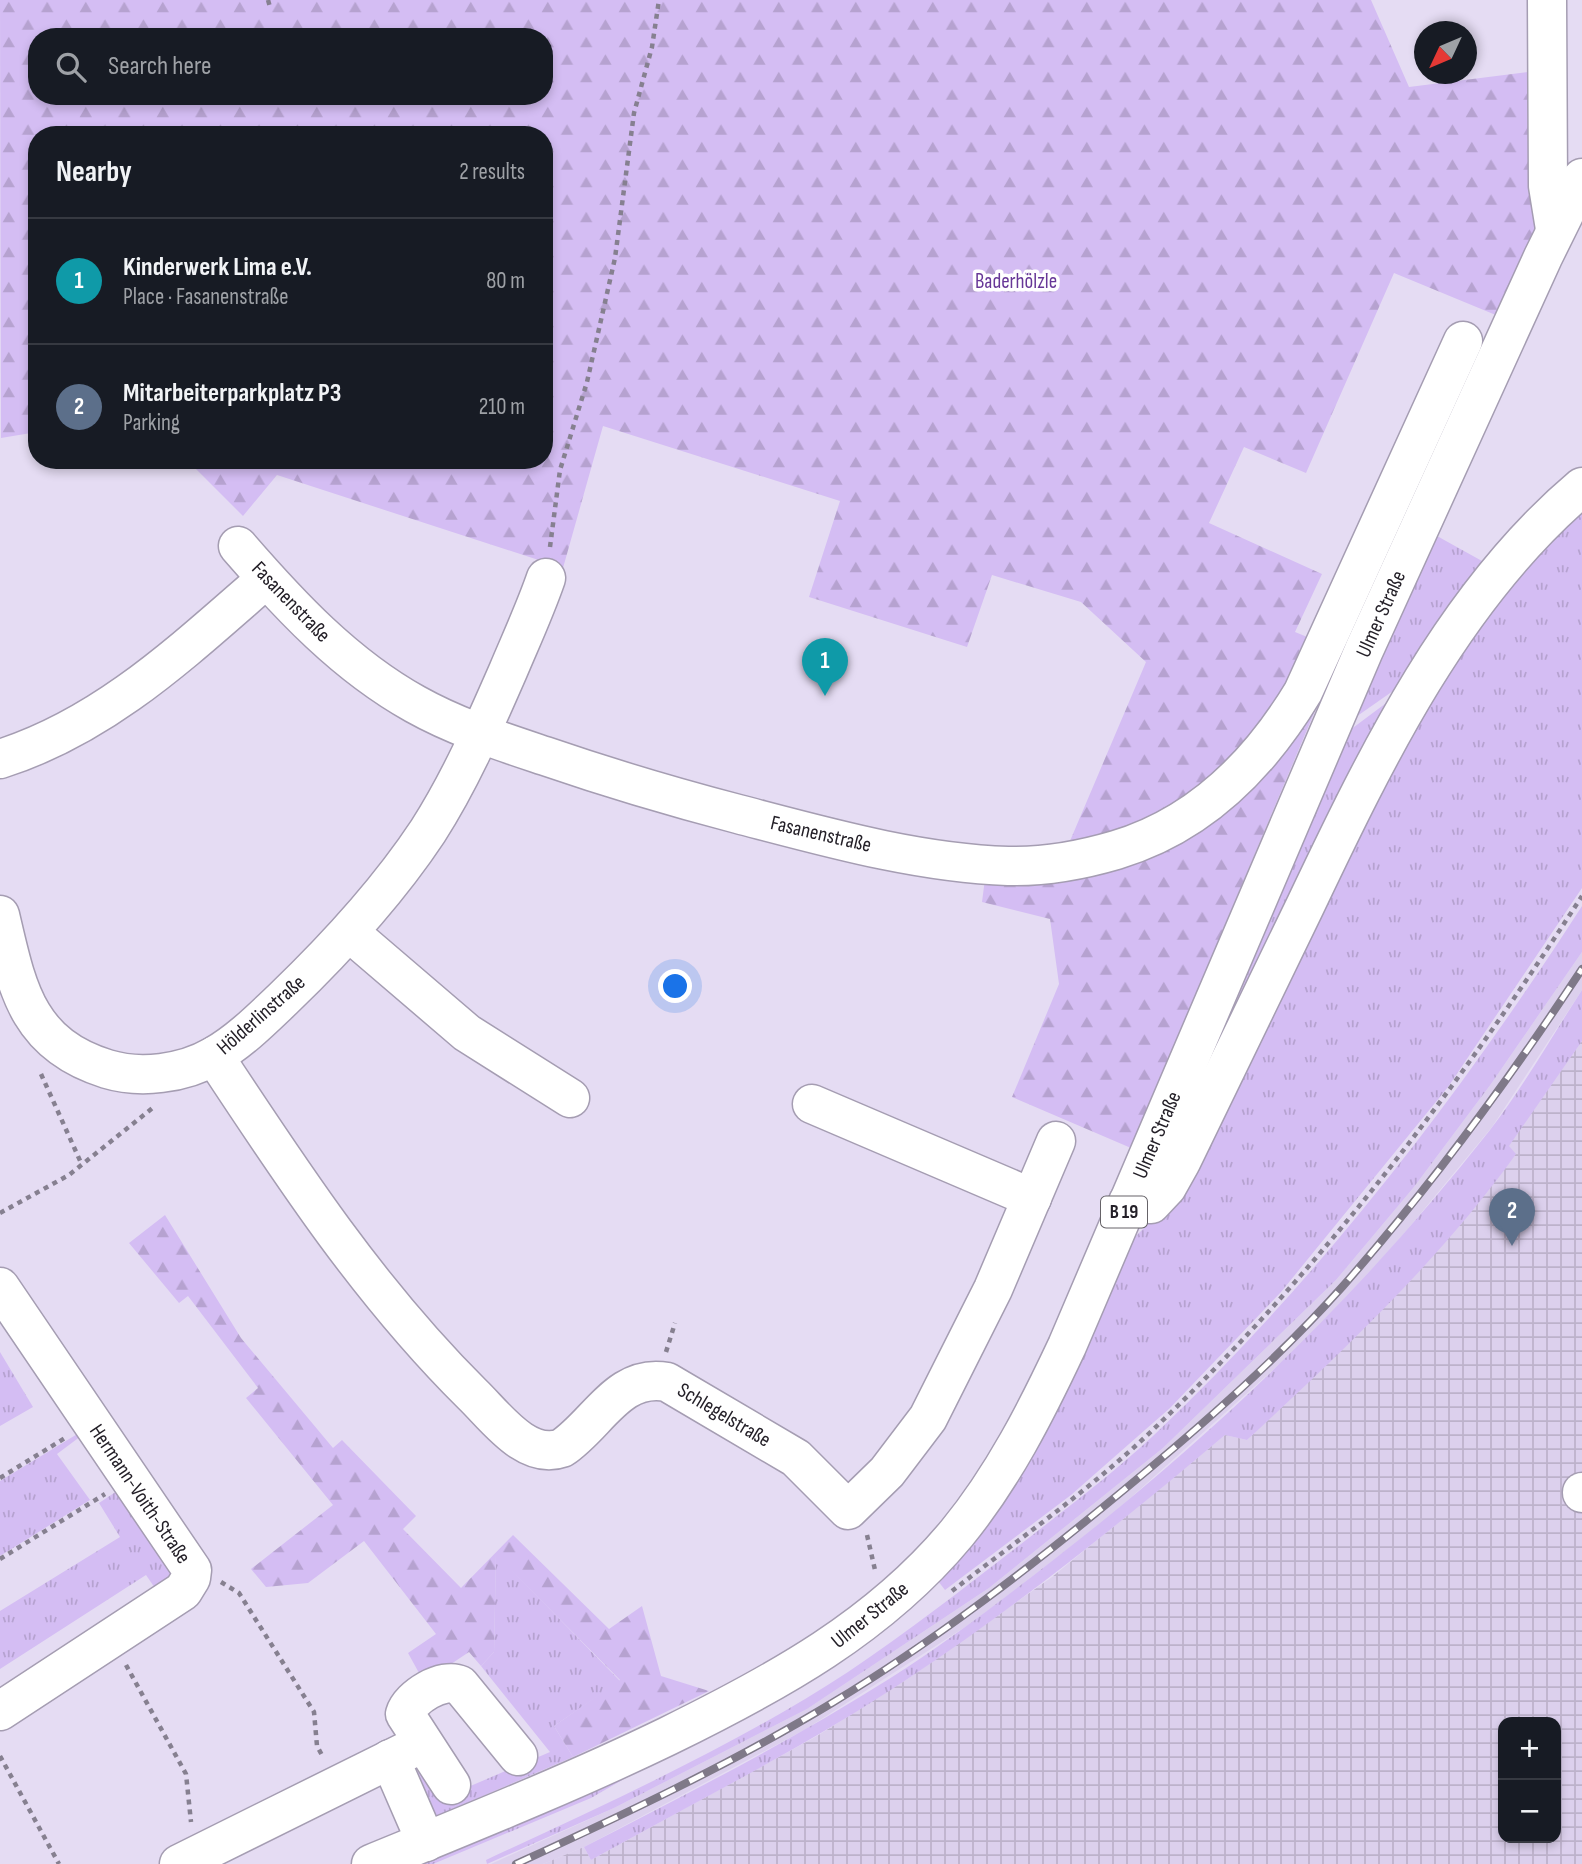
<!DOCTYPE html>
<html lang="en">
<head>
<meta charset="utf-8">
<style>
	:root { --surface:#171b24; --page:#20242c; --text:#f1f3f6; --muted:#9ea1a6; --line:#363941; --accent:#ea580c }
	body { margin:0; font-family:"Sofia Sans Condensed",sans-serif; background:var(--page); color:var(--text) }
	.controls { position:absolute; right:21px; bottom:21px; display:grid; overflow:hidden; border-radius:14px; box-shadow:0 4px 10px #0003 }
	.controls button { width:63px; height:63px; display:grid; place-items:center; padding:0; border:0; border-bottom:2px solid var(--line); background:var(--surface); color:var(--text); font:35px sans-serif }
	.compass { position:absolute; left:1414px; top:21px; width:63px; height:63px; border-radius:50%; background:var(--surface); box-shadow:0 4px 10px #0003; rotate:226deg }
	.you { position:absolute; left:676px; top:987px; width:24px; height:24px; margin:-18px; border:5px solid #fff; border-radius:50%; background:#1a73e8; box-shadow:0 0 0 10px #1a73e833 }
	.badge { display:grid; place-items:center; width:46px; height:46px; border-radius:50%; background:var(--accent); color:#fff; font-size:23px; font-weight:700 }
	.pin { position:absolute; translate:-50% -58px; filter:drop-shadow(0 2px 4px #0008) }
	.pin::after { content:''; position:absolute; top:37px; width:24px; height:21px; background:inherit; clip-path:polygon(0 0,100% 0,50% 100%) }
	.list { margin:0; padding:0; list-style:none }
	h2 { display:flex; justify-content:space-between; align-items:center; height:91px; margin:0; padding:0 28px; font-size:30px }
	h2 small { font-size:23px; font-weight:400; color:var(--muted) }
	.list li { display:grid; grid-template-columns:46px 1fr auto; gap:21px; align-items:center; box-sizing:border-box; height:126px; padding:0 28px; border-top:2px solid var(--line) }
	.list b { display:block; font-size:26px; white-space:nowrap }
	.list p { margin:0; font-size:23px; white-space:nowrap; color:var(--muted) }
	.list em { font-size:23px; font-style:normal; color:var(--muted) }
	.icon { flex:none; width:38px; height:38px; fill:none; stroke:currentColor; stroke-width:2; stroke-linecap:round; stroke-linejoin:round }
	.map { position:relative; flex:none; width:1582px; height:1864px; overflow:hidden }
	.search { position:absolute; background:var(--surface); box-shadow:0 4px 10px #0003; left:28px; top:28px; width:525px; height:77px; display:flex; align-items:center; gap:18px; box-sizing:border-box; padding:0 24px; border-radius:28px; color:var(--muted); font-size:26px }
	.panel { position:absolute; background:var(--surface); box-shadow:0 4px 10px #0003; left:28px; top:126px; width:525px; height:343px; border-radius:28px }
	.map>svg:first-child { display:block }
</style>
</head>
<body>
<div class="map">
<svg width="1582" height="1864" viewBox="0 0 1582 1864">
	<defs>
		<pattern id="industrial-grid" width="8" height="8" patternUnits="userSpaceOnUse" patternTransform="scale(1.75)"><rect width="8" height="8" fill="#dcd0ed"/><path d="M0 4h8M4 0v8" fill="none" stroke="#bdb2cb"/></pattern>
		<pattern id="grass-tufts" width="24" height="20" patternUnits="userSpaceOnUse" patternTransform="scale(1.75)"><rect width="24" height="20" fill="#d4bdf3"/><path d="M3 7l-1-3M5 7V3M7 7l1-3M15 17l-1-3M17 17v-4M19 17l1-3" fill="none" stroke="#b6a2d0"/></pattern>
		<pattern id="forest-firs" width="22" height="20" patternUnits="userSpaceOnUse" patternTransform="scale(1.75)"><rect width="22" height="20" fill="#d4bdf3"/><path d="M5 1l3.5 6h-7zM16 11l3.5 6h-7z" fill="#b6a2d0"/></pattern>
	</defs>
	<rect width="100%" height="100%" fill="#e5dcf3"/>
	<!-- built -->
	<path fill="#dcd0ed" d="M 1582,952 L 1582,990 L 1492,1127 L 1397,1242 L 1304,1342 L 1107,1519 L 973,1622 L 806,1729 L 584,1847 L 543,1864 L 491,1864 L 614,1808 L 807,1709 L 989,1588 L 1163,1448 L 1336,1280 L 1414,1187 L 1491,1084 Z"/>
	<!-- industrial -->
	<path fill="url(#industrial-grid)" fill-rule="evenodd" d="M 1582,1041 L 1582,1864 L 543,1864 L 584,1847 L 591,1860 L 817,1736 L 909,1678 L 1052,1577 L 1225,1435 L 1247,1440 L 1403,1288 ZM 1503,1722 L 1556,1722 L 1556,1838 L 1503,1838 Z"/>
	<!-- grass -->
	<g fill="url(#grass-tufts)">
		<path d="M 1582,494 L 1582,888 L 1448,1087 L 1281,1292 L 1170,1408 L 1071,1495 L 945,1590 L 938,1581 L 991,1519 L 1129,1243 L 1148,1224 L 1162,1205 L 1434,676 Z"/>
		<path d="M 1437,536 L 1491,566 L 1413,677 L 1353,719 Z"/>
		<path d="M 1417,680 L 1154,1182 L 1350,730 Z"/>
		<path d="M 1582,906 L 1582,952 L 1491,1084 L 1414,1187 L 1336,1280 L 1163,1448 L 989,1588 L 807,1709 L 614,1808 L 487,1864 L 486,1860 C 608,1803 735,1746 848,1672 C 908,1632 964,1588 1021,1544 C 1066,1509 1112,1474 1153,1436 C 1319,1279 1459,1097 1582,906 Z"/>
		<path d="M 1582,990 L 1582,1041 L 1509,1146 L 1516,1154 C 1440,1260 1343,1351 1247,1440 L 1225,1435 C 1123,1521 1020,1604 909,1678 C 807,1746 697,1801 591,1860 L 584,1847 C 687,1794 791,1741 889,1679 C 946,1643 999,1602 1052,1561 C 1215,1435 1363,1292 1490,1130 C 1524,1086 1552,1036 1582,990 Z"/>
		<path d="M 0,1352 L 33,1407 L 0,1426 Z"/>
		<path d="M 79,1433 L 81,1436 L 57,1454 L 90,1500 L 0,1556 L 0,1481 Z"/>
		<path d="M 117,1491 L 175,1579 L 157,1591 L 146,1575 L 0,1669 L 0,1611 L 120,1537 L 99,1503 Z"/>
		<path d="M 496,1554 L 620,1681 L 554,1726 L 573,1757 L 434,1817 L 414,1773 L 421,1770 L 440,1799 L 550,1752 L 481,1666 L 494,1652 Z"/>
		<path d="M 662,1757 L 591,1798 L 433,1864 L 416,1864 Z"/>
	</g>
	<!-- forest -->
	<g fill="url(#forest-firs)" fill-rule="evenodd">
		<path d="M 0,0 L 1371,0 L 1409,87 L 1536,71 L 1547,225 L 1503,318 L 1394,273 L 1306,473 L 1244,447 L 1209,523 L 1322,574 L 1295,632 L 1317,641 L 1251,751 L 1151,822 L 1067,848 L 1146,662 L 1081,602 L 992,575 L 967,647 L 809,597 L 840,501 L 603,426 L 563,568 L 277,475 L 243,516 L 187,460 L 544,460 L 544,135 L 37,135 L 37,432 L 1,438 ZM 37,37 L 544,37 L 544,96 L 37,96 Z"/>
		<path d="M 1320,699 L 1131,1148 L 1012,1097 L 1059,984 L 1050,919 L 982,902 L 986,871 L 1096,864 Z"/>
		<path d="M 165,1215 L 241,1338 L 333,1448 L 342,1440 L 416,1516 L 403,1529 L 461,1588 L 513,1535 L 609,1629 L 642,1606 L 661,1676 L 709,1691 L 573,1757 L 554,1726 L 620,1680 L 496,1555 L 494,1652 L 481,1666 L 469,1652 L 424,1682 L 408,1653 L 436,1634 L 364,1541 L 308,1583 L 266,1587 L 251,1569 L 333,1505 L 246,1398 L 258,1388 L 188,1296 L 179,1303 L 129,1243 Z"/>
	</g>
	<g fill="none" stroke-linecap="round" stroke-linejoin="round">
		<!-- minor casing -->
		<g stroke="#a59db2" stroke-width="41">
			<g id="minor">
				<path d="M 1547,0 L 1548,186 L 1555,229"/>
				<path d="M 238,546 C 290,606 345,665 415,704 C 456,727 500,741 545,756 C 609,778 673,797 738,814 C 826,837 917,863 1008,866 C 1044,867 1082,860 1116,850 C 1200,825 1259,765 1303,692 L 1463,341"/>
				<path d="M 0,759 C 105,726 184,650 266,579"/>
				<path d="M 0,915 C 17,987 26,1044 107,1069 C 140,1079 183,1074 214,1056 C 239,1042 262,1019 283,999 C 336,948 387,893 428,831 C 460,781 484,726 508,671 C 521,640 535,610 546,578"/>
				<path d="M 349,932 L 467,1033 L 570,1098"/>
				<path d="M 214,1056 C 293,1176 370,1293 472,1394 C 495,1416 526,1461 562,1448 C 598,1424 618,1373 667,1382 L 796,1458 L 848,1510 L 887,1472 L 928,1418 L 993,1289 L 1056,1141"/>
				<path d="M 812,1104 L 1032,1198"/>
				<path d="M 1128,1202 L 1151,1204 L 1167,1187 L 1181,1162 C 1223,1076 1265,990 1306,904 C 1377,755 1454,595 1582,487"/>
				<path d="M 0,1287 L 192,1570 L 191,1578 L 183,1591 L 0,1711"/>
				<path d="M 1582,1492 L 1582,1493"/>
				<path d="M 390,1759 L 426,1842"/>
				<path d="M 451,1785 L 405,1714 C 410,1697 443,1677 460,1685 L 518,1756"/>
				<path d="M 179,1864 L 423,1743"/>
			</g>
		</g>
		<!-- major casing -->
		<g stroke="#a59db2" stroke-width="41">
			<path id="major" d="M 371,1864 C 471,1823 571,1783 668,1736 C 776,1683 879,1627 957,1533 C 1003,1477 1036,1412 1067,1346 L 1364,650 L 1543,257 L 1582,178"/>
		</g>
		<!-- path -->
		<g stroke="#868090" stroke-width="4.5" stroke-dasharray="5 5" stroke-linecap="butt">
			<path d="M 268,0 L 270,7"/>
			<path d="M 550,547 L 560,470 L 587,382 L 615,258 L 634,113 L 652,47 L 659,0"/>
			<path d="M 41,1074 L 82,1165"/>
			<path d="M 0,1213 L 69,1175 L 155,1106"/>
			<path d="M 666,1352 L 675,1323"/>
			<path d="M 0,1478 L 65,1438"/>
			<path d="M 867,1535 L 875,1570"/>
			<path d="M 0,1559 L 105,1494"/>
			<path d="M 221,1582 L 239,1593 L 314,1712 L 317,1746 L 323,1757"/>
			<path d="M 952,1591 C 1023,1536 1098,1484 1162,1421 C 1325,1265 1460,1085 1582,896"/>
			<path d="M 126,1665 L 186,1774 L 191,1822"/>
			<path d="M 0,1756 L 59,1864"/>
		</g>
		<!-- minor -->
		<use href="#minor" stroke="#fff" stroke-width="38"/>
		<!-- major -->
		<use href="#major" stroke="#fff" stroke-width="38"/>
		<!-- rail casing -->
		<g stroke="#7f7988" stroke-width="8">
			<path id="rail" d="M 516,1864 C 623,1815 731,1764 832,1703 C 935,1641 1032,1566 1125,1489 C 1201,1426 1277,1360 1343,1286 C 1431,1186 1509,1080 1582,969"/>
		</g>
		<!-- rail -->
		<use href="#rail" stroke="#fff" stroke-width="5" stroke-dasharray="16" stroke-linecap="butt"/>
	</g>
	<g text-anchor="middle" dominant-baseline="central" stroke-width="7" stroke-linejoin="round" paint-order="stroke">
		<!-- shield labels -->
		<rect fill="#fff" stroke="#666368" stroke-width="2" x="1101" y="1196.5" width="46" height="31" rx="5"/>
		<g font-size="19" font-weight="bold" fill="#242028">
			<text x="1124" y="1212">B 19</text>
		</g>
		<!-- park labels -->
		<g font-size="21" fill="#673797" stroke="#fff">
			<text x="1016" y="281">Baderhölzle</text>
		</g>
		<!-- street labels -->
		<g font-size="21" fill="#242028" stroke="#fff">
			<text transform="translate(291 602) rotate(46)">Fasanenstraße</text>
			<text transform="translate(1381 614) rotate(-66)">Ulmer Straße</text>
			<text transform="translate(821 834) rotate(13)">Fasanenstraße</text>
			<text transform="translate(261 1015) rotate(-41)">Hölderlinstraße</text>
			<text transform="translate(1157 1135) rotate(-67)">Ulmer Straße</text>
			<text transform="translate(724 1415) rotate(31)">Schlegelstraße</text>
			<text transform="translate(140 1494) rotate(56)">Hermann-Voith-Straße</text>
			<text transform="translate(870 1615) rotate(-39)">Ulmer Straße</text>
		</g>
	</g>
</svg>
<div class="controls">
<button>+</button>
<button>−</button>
</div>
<svg class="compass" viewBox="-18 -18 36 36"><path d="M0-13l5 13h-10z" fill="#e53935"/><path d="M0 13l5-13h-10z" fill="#9ea1a6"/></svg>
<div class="you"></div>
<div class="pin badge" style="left:825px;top:696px;background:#0f9aa8">1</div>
<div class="pin badge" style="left:1512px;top:1246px;background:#5c6f8a">2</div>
<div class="search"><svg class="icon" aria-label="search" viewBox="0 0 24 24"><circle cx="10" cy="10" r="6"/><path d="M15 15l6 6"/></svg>Search here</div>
<section class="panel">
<h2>Nearby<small>2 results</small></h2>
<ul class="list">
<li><span class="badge" style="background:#0f9aa8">1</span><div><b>Kinderwerk Lima e.V.</b><p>Place · Fasanenstraße</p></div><em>80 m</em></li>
<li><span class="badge" style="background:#5c6f8a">2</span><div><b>Mitarbeiterparkplatz P3</b><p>Parking</p></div><em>210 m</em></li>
</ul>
</section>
</div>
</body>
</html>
